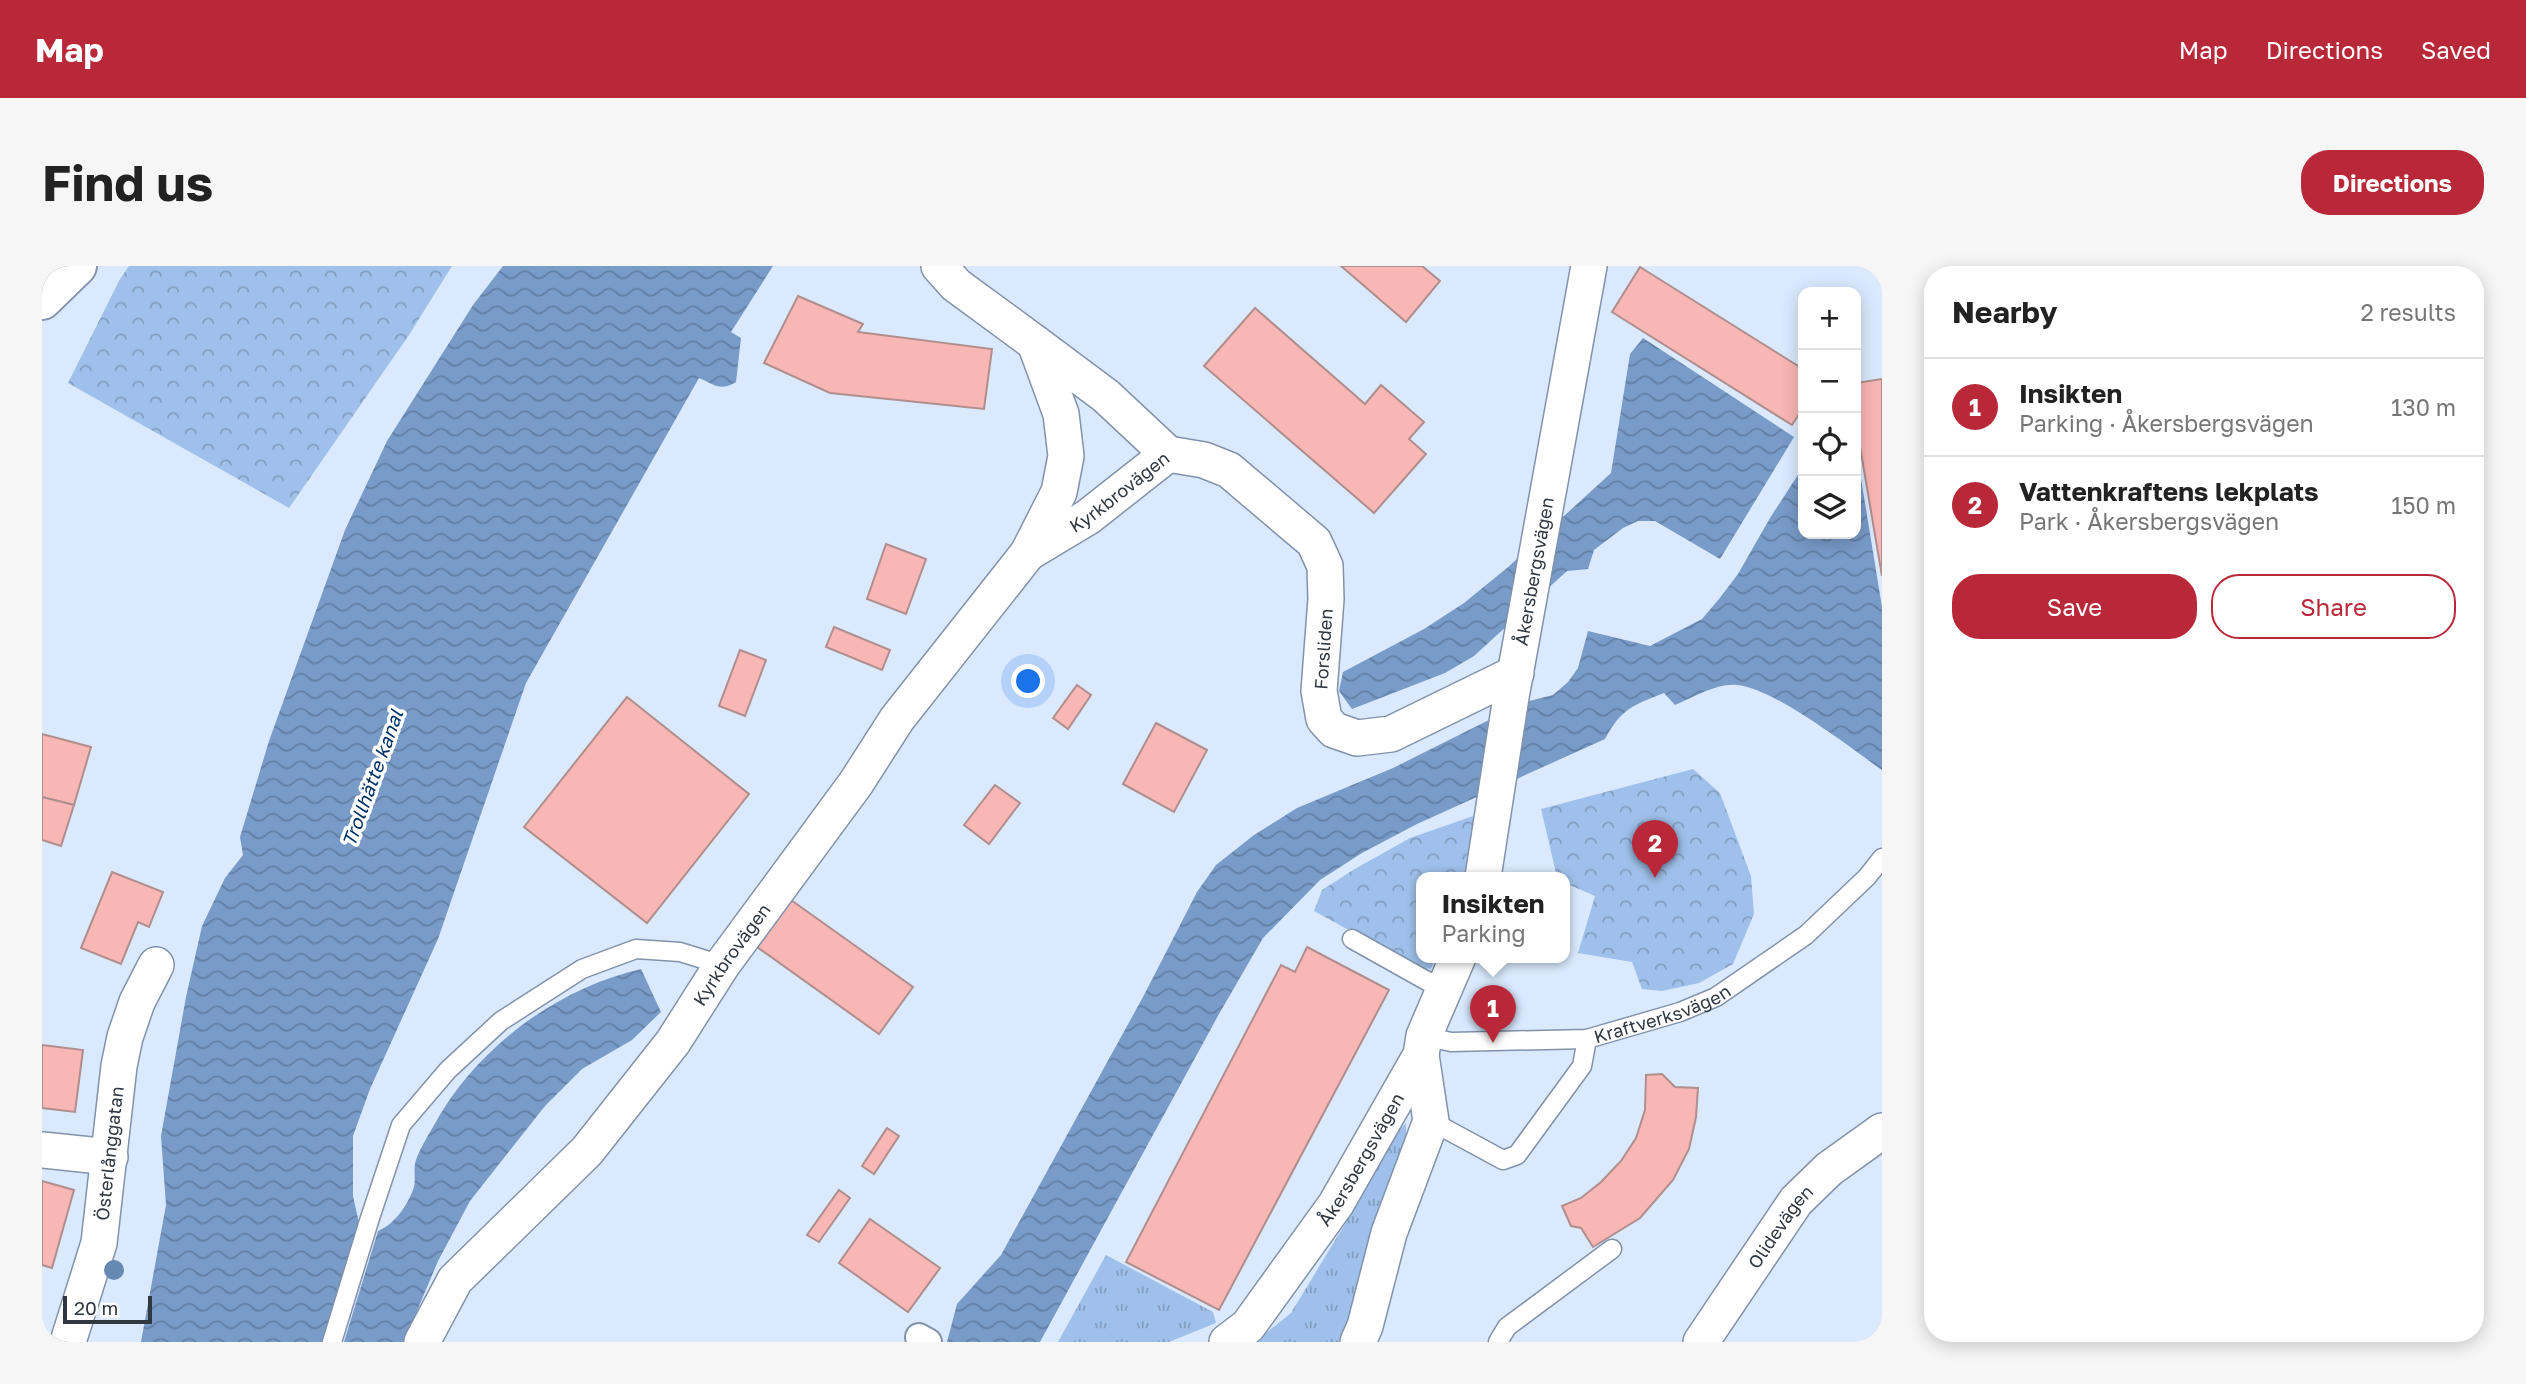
<!DOCTYPE html>
<html lang="en">
<head>
<meta charset="utf-8">
<style>
	:root { --surface:#fff; --page:#f6f6f6; --text:#222; --muted:#767676; --line:#e0e0e0; --accent:#b92839 }
	body { margin:0; font-family:"Golos Text",sans-serif; background:var(--page); color:var(--text) }
	.controls { position:absolute; right:21px; top:21px; display:grid; overflow:hidden; border-radius:14px; box-shadow:0 4px 18px #0003 }
	.controls button { width:63px; height:63px; display:grid; place-items:center; padding:0; border:0; border-bottom:2px solid var(--line); background:var(--surface); color:var(--text); font:35px sans-serif }
	.scale { position:absolute; left:21px; bottom:18px; width:89px; box-sizing:border-box; padding-left:7px; border:4px solid #2f3740; border-top:0; font-size:19px; line-height:24px; white-space:nowrap; color:#2f3740; -webkit-text-stroke:5px #fff; paint-order:stroke }
	.you { position:absolute; left:987px; top:416px; width:24px; height:24px; margin:-18px; border:5px solid #fff; border-radius:50%; background:#1a73e8; box-shadow:0 0 0 10px #1a73e833 }
	.badge { display:grid; place-items:center; width:46px; height:46px; border-radius:50%; background:var(--accent); color:#fff; font-size:23px; font-weight:700 }
	.pin { position:absolute; translate:-50% -58px; filter:drop-shadow(0 2px 4px #0008) }
	.pin::after { content:''; position:absolute; top:37px; width:24px; height:21px; background:inherit; clip-path:polygon(0 0,100% 0,50% 100%) }
	.popup { position:absolute; left:1374px; top:606px; width:154px; height:91px; box-sizing:border-box; display:grid; place-content:center; border-radius:14px; background:var(--surface); filter:drop-shadow(0 2px 5px #0005); font-size:23px; white-space:nowrap; color:var(--muted) }
	.popup b { font-size:26px; color:var(--text) }
	.popup::after { content:''; position:absolute; left:50%; top:100%; margin-left:-14px; border:14px solid transparent; border-top-color:var(--surface) }
	.list { margin:0; padding:0; list-style:none }
	h2 { display:flex; justify-content:space-between; align-items:center; height:91px; margin:0; padding:0 28px; font-size:30px }
	h2 small { font-size:23px; font-weight:400; color:var(--muted) }
	.list li { display:grid; grid-template-columns:46px 1fr auto; gap:21px; align-items:center; box-sizing:border-box; height:98px; padding:0 28px; border-top:2px solid var(--line) }
	.list b { display:block; font-size:26px; white-space:nowrap }
	.list p { margin:0; font-size:23px; white-space:nowrap; color:var(--muted) }
	.list em { font-size:23px; font-style:normal; color:var(--muted) }
	.actions { display:flex; gap:14px; padding:21px 28px }
	.actions a { flex:1; padding:16px 0; border:2px solid var(--accent); border-radius:28px; text-align:center; font-size:24px; color:var(--accent) }
	.actions .main { background:var(--accent); color:#fff }
	.icon { flex:none; width:38px; height:38px; fill:none; stroke:currentColor; stroke-width:2; stroke-linecap:round; stroke-linejoin:round }
	.map { position:relative; flex:none; width:1840px; height:1076px; overflow:hidden; border-radius:28px }
	header { display:flex; align-items:center; gap:42px; box-sizing:border-box; height:98px; padding:0 35px; background:var(--accent); color:#fff }
	header strong { font-size:33px }
	nav { display:flex; gap:38px; margin-inline-start:auto; font-size:24px }
	.intro { display:flex; align-items:center; justify-content:space-between; box-sizing:border-box; height:168px; padding:0 42px }
	h1 { margin:0; font-size:49px }
	.button { padding:18px 32px; border-radius:28px; background:var(--accent); color:#fff; font-size:24px; font-weight:700 }
	main { display:flex; gap:42px; padding:0 42px }
	aside { flex:1; background:var(--surface); border-radius:28px; box-shadow:0 4px 18px #0003 }
	.map>svg:first-child { display:block }
</style>
</head>
<body>
<header>
<strong>Map</strong>
<nav><a>Map</a><a>Directions</a><a>Saved</a></nav>
</header>
<div class="intro"><h1>Find us</h1><a class="button">Directions</a></div>
<main>
<div class="map">
<svg width="1840" height="1076" viewBox="0 0 1840 1076">
	<defs>
		<pattern id="grass-tufts" width="24" height="20" patternUnits="userSpaceOnUse" patternTransform="scale(1.75)"><rect width="24" height="20" fill="#9fc0ea"/><path d="M3 7l-1-3M5 7V3M7 7l1-3M15 17l-1-3M17 17v-4M19 17l1-3" fill="none" stroke="#829dbf"/></pattern>
		<pattern id="forest-crowns" width="20" height="18" patternUnits="userSpaceOnUse" patternTransform="scale(1.75)"><rect width="20" height="18" fill="#9fc0ea"/><path d="M2 6a3 3 0 1 1 6 0M12 15a3 3 0 1 1 6 0" fill="none" stroke="#829dbf"/></pattern>
		<pattern id="water-waves" width="16" height="10" patternUnits="userSpaceOnUse" patternTransform="scale(1.75)"><rect width="16" height="10" fill="#789bc8"/><path d="M0 5q4-4 8 0t8 0" fill="none" stroke="#637fa4"/></pattern>
	</defs>
	<rect width="100%" height="100%" fill="#dae9fe"/>
	<!-- grass -->
	<g fill="url(#grass-tufts)">
		<path d="M 1364,857 L 1364,874 L 1302,1076 L 1213,1076 L 1249,1047 L 1303,958 L 1350,872 Z"/>
		<path d="M 1064,989 L 1171,1046 L 1174,1057 L 1127,1076 L 1016,1076 Z"/>
	</g>
	<!-- forest -->
	<g fill="url(#forest-crowns)">
		<path d="M 87,0 L 410,0 L 367,69 L 247,242 L 26,117 L 78,13 Z"/>
		<path d="M 1651,503 L 1678,527 L 1709,610 L 1712,648 L 1691,698 L 1657,717 L 1620,725 L 1600,723 L 1590,696 L 1536,687 L 1553,630 L 1523,617 L 1523,611 L 1515,611 L 1499,543 Z"/>
		<path d="M 1437,548 L 1425,611 L 1379,611 L 1379,691 L 1394,691 L 1389,703 L 1376,702 L 1272,645 L 1280,624 L 1311,604 L 1368,572 Z"/>
	</g>
	<!-- water -->
	<g fill="url(#water-waves)">
		<path d="M 461,0 L 731,0 L 689,66 L 699,72 L 694,116 C 677,126 672,118 657,112 L 484,417 L 396,673 L 328,823 L 311,870 L 311,930 L 317,957 L 281,1076 L 99,1076 L 124,939 L 119,870 L 144,731 L 160,660 L 183,612 L 201,589 L 198,571 L 227,475 L 303,264 L 345,175 L 431,39 Z"/>
		<path d="M 1601,72 L 1752,171 L 1678,293 L 1613,255 L 1596,255 L 1581,262 L 1552,284 L 1546,303 L 1525,305 L 1432,390 L 1403,407 L 1310,443 L 1297,425 L 1301,406 L 1382,363 L 1422,337 L 1465,302 L 1569,207 L 1588,88 Z"/>
		<path d="M 1814,182 L 1840,341 L 1840,504 C 1807,481 1732,422 1695,419 C 1675,417 1652,431 1633,439 L 1622,427 C 1591,439 1579,443 1563,473 L 1375,558 L 1320,587 L 1278,614 L 1221,672 L 1177,748 L 998,1076 L 905,1076 L 915,1038 L 959,989 L 1101,731 L 1155,626 L 1174,599 L 1212,569 L 1255,542 L 1351,502 L 1483,436 L 1511,429 L 1526,416 L 1536,402 L 1546,365 L 1608,380 L 1660,353 L 1677,333 L 1696,308 L 1728,252 L 1761,201 L 1761,268 L 1814,268 Z"/>
		<path d="M 599,703 L 619,746 L 590,774 L 540,803 L 503,840 L 428,935 L 396,995 L 362,1076 L 302,1076 L 336,965 C 353,958 366,939 372,921 C 374,912 371,902 374,894 C 378,883 385,871 391,861 C 433,783 513,723 599,703 Z"/>
	</g>
	<!-- building -->
	<g fill="#f8b6b4" stroke="#af8e8d" stroke-width="2">
		<path d="M 1299,0 L 1380,0 L 1398,15 L 1364,56 Z"/>
		<path d="M 1598,1 L 1761,103 L 1761,142 L 1750,159 L 1570,46 Z"/>
		<path d="M 756,30 L 821,58 L 816,66 L 950,83 L 942,143 L 788,127 L 722,97 Z"/>
		<path d="M 1213,42 L 1323,138 L 1339,119 L 1382,156 L 1367,173 L 1384,188 L 1332,247 L 1162,100 Z"/>
		<path d="M 1840,113 L 1840,310 L 1814,157 L 1814,117 Z"/>
		<path d="M 844,278 L 884,293 L 864,348 L 825,333 Z"/>
		<path d="M 792,361 L 848,384 L 840,404 L 784,381 Z"/>
		<path d="M 698,384 L 724,394 L 703,450 L 677,440 Z"/>
		<path d="M 1035,419 L 1049,429 L 1026,463 L 1011,452 Z"/>
		<path d="M 585,431 L 707,528 L 605,657 L 482,561 Z"/>
		<path d="M 1114,457 L 1165,484 L 1132,546 L 1081,518 Z"/>
		<path d="M 0,468 L 49,481 L 32,539 L 0,531 Z"/>
		<path d="M 953,519 L 978,537 L 947,578 L 922,559 Z"/>
		<path d="M 0,531 L 32,539 L 19,580 L 0,574 Z"/>
		<path d="M 70,606 L 121,626 L 107,661 L 96,656 L 79,698 L 39,682 Z"/>
		<path d="M 749,634 L 871,721 L 837,768 L 715,681 Z"/>
		<path d="M 1265,681 L 1347,724 L 1177,1044 L 1084,996 L 1239,699 L 1253,706 Z"/>
		<path d="M 0,779 L 41,784 L 33,846 L 0,842 Z"/>
		<path d="M 1620,808 L 1633,821 L 1656,822 L 1654,851 L 1647,883 L 1631,914 L 1598,952 L 1551,981 L 1539,962 L 1529,960 L 1520,940 L 1539,932 L 1559,916 L 1579,895 L 1594,872 L 1603,844 L 1604,809 Z"/>
		<path d="M 845,862 L 857,870 L 832,908 L 820,900 Z"/>
		<path d="M 0,915 L 32,924 L 10,1002 L 0,999 Z"/>
		<path d="M 797,924 L 808,932 L 777,976 L 765,969 Z"/>
		<path d="M 828,953 L 898,1002 L 866,1046 L 797,997 Z"/>
	</g>
	<g fill="none" stroke-linecap="round" stroke-linejoin="round">
		<!-- service casing -->
		<g stroke="#8192aa" stroke-width="21">
			<g id="service">
				<path d="M 1310,673 L 1385,715 L 1403,722"/>
				<path id="s1" d="M 1382,770 L 1409,776 L 1545,773 L 1638,746 L 1674,731 L 1764,669 L 1825,611 L 1840,592"/>
				<path d="M 1389,855 L 1461,894 L 1475,889 L 1540,800 L 1545,773"/>
				<path d="M 290,1076 L 327,955 L 359,859 L 406,804 L 459,755 L 540,703 L 594,683 L 638,686 L 680,699"/>
				<path d="M 1456,1076 L 1465,1061 L 1570,983"/>
			</g>
		</g>
		<!-- pedestrian casing -->
		<g stroke="#8192aa" stroke-width="30">
			<path id="pedestrian" d="M 877,1071 L 886,1076"/>
		</g>
		<!-- minor casing -->
		<g stroke="#8192aa" stroke-width="38">
			<g id="minor">
				<path d="M 1126,188 L 1162,194 L 1187,204 L 1272,276 L 1283,300 L 1284,333 L 1277,425 L 1282,453 L 1292,464 L 1315,472 L 1349,468 L 1474,407"/>
				<path id="s2" d="M 986,287 L 1046,251 L 1126,188 L 1064,130 L 993,77"/>
				<path id="s3" d="M 1441,611 L 1469,431 L 1547,0"/>
				<path d="M 0,884 L 68,891"/>
				<path id="s4" d="M 26,1076 L 57,977 L 77,800 L 83,771 L 95,736 L 114,699"/>
				<path id="s5" d="M 380,1076 L 413,1014 L 545,885 L 631,776 L 680,699 L 814,517 L 855,453 L 986,287 L 1017,226 L 1024,190 L 1019,148 L 993,77 L 914,19 L 897,0"/>
				<path id="s6" d="M 1185,1076 L 1206,1060 L 1294,938 L 1379,789 L 1382,770 L 1416,691"/>
				<path d="M 1316,1076 L 1323,1060 L 1347,967 L 1389,855 L 1379,789"/>
				<path id="s7" d="M 1659,1076 L 1754,935 L 1787,903 L 1840,865"/>
			</g>
		</g>
		<!-- tertiary casing -->
		<g stroke="#8192aa" stroke-width="42">
			<path id="tertiary" d="M 0,34 L 35,0"/>
		</g>
		<!-- service -->
		<use href="#service" stroke="#fff" stroke-width="18"/>
		<!-- pedestrian -->
		<use href="#pedestrian" stroke="#fff" stroke-width="26"/>
		<!-- minor -->
		<use href="#minor" stroke="#fff" stroke-width="35"/>
		<!-- tertiary -->
		<use href="#tertiary" stroke="#fff" stroke-width="38"/>
	</g>
	<!-- trees -->
	<circle fill="#6589b0" cx="72" cy="1004" r="10"/>
	<g text-anchor="middle" dominant-baseline="central" stroke-width="7" stroke-linejoin="round" paint-order="stroke">
		<!-- street labels -->
		<g font-size="18" fill="#2f3740" stroke="#fff">
			<text stroke="none"><textPath href="#s2" startOffset="110">Kyrkbrovägen</textPath></text>
			<text stroke="none"><textPath href="#s3" startOffset="310">Åkersbergsvägen</textPath></text>
			<text transform="translate(1281 383) rotate(-86)">Forsliden</text>
			<text stroke="none"><textPath href="#s5" startOffset="499">Kyrkbrovägen</textPath></text>
			<text stroke="none"><textPath href="#s1" startOffset="243">Kraftverksvägen</textPath></text>
			<text stroke="none"><textPath href="#s4" startOffset="194">Österlånggatan</textPath></text>
			<text stroke="none"><textPath href="#s6" startOffset="228">Åkersbergsvägen</textPath></text>
			<text stroke="none"><textPath href="#s7" startOffset="140">Olidevägen</textPath></text>
		</g>
		<!-- water labels -->
		<g font-size="19" font-style="italic" fill="#003168" stroke="#fff">
			<text transform="translate(330 512) rotate(-70)">Trollhätte kanal</text>
		</g>
	</g>
</svg>
<div class="controls">
<button>+</button>
<button>−</button>
<button><svg class="icon" aria-label="locate" viewBox="0 0 24 24"><circle cx="12" cy="12" r="6"/><path d="M12 2v4M12 18v4M2 12h4M18 12h4"/></svg></button>
<button><svg class="icon" aria-label="layers" viewBox="0 0 24 24"><path d="M12 4l9 5-9 5-9-5zM3 14l9 5 9-5"/></svg></button>
</div>
<div class="scale">20 m</div>
<div class="you"></div>
<div class="pin badge" style="left:1451px;top:777px">1</div>
<div class="popup"><b>Insikten</b>Parking</div>
<div class="pin badge" style="left:1613px;top:612px">2</div>
</div>
<aside>
<h2>Nearby<small>2 results</small></h2>
<ul class="list">
<li><span class="badge">1</span><div><b>Insikten</b><p>Parking · Åkersbergsvägen</p></div><em>130 m</em></li>
<li><span class="badge">2</span><div><b>Vattenkraftens lekplats</b><p>Park · Åkersbergsvägen</p></div><em>150 m</em></li>
</ul>
<div class="actions"><a class="main">Save</a><a>Share</a></div>
</aside>
</main>
</body>
</html>
